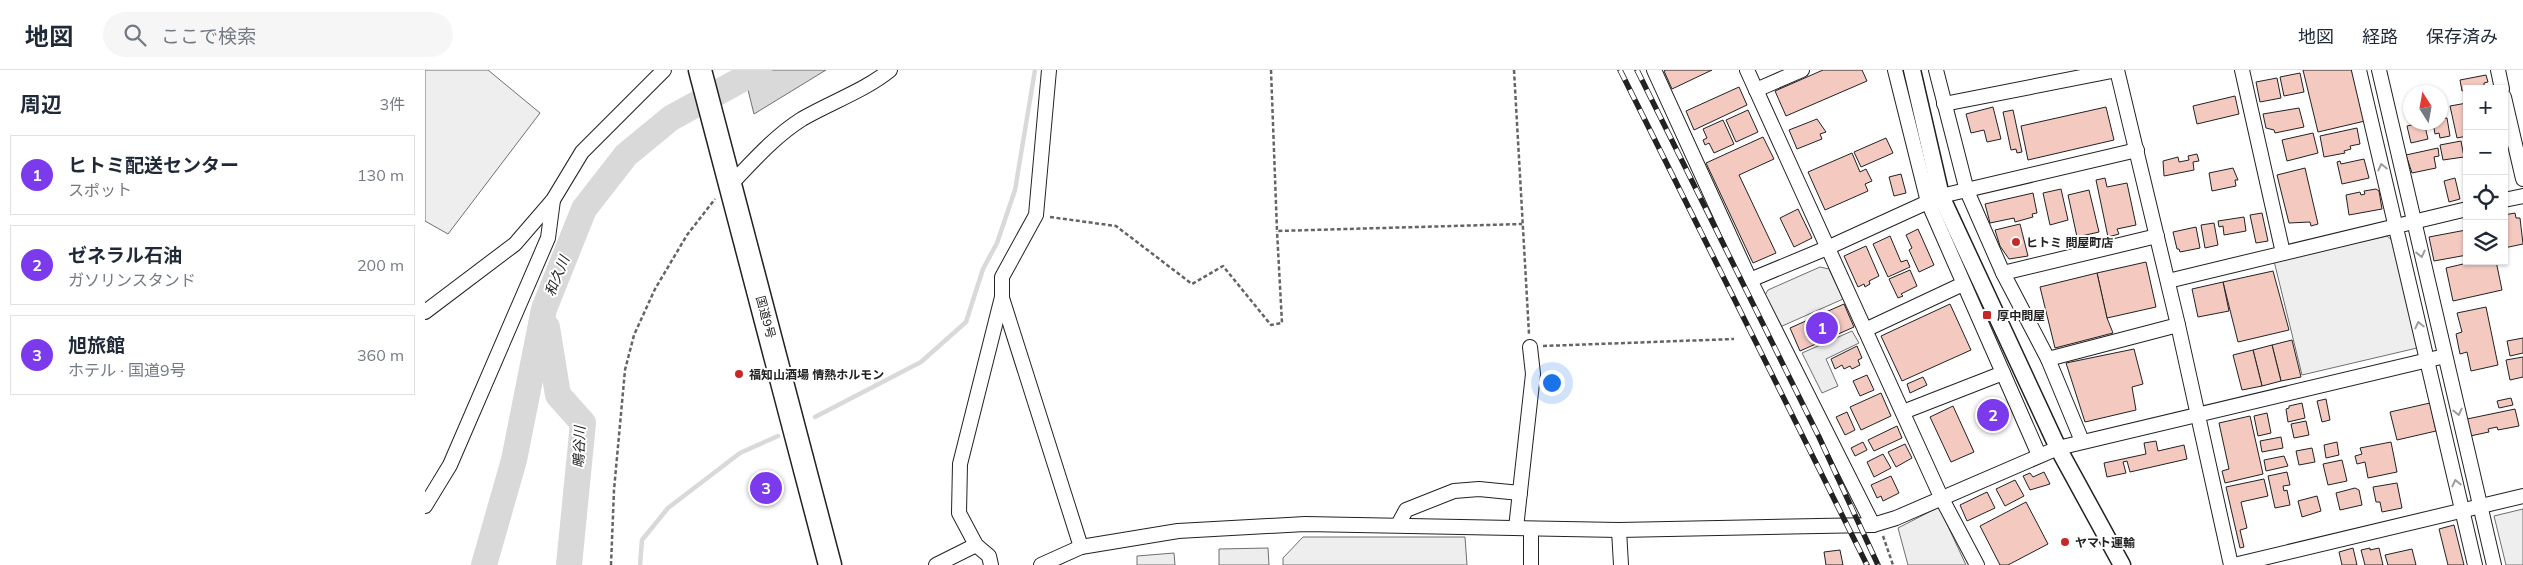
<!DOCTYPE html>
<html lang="ja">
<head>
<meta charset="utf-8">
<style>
	:root { --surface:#fff; --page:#f6f6f7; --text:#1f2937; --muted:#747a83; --line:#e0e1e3; --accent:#7c3aed }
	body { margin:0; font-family:Mulish,"Noto Sans JP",sans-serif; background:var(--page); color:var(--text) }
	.controls { position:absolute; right:15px; top:15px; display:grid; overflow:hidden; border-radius:0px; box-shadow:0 1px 4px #0004 }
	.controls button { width:45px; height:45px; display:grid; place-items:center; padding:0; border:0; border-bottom:1px solid var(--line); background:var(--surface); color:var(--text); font:25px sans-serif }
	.compass { position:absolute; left:1978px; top:15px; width:45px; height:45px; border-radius:50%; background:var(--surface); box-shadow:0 1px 4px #0004; rotate:349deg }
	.you { position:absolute; left:1126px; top:312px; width:18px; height:18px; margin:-12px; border:4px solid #fff; border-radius:50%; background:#1a73e8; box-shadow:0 0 0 8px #1a73e833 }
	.badge { display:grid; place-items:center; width:32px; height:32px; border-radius:50%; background:var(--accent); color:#fff; font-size:16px; font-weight:700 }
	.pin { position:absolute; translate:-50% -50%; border:2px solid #fff; box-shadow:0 1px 5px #0006 }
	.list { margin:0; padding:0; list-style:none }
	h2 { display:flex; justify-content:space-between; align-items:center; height:65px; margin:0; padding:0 20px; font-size:21px }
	h2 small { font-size:16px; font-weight:400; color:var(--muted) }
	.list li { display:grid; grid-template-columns:32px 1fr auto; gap:15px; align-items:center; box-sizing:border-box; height:80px; margin:0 10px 10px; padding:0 10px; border:1px solid var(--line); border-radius:0px }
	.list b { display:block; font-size:19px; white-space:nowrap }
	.list p { margin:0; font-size:16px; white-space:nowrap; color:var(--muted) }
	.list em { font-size:16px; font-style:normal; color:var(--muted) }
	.icon { flex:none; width:28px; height:28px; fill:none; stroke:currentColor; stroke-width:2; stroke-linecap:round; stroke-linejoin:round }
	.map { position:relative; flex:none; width:2098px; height:495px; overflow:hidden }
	header { display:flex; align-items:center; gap:30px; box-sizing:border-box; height:70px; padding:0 25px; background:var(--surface); border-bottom:1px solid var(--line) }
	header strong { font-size:24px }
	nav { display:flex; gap:28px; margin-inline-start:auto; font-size:18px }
	.search { width:350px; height:45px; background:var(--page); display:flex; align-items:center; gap:12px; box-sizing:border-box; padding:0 18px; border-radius:28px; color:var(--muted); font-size:19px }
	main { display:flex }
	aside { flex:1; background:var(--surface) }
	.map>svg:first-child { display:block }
</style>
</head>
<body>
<header>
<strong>地図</strong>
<div class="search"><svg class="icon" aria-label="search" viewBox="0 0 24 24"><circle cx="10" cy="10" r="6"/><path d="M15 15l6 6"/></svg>ここで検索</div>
<nav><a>地図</a><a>経路</a><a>保存済み</a></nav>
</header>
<main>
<aside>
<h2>周辺<small>3件</small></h2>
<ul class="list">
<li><span class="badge">1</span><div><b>ヒトミ配送センター</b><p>スポット</p></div><em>130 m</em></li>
<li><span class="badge">2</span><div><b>ゼネラル石油</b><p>ガソリンスタンド</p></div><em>200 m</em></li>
<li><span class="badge">3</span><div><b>旭旅館</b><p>ホテル · 国道9号</p></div><em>360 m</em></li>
</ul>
</aside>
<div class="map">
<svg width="2098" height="495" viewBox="0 0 2098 495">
	<rect width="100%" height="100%" fill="#fff"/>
	<!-- green -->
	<g fill="#eee" stroke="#6f6f6f">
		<path d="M 0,0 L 63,0 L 115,43 L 23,164 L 0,151 Z"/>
		<path d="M 1962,166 L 1968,171 L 1992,278 L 1877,305 L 1849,191 Z"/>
		<path d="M 1514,437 L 1541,495 L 1483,495 L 1473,458 Z"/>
		<path d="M 2098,439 L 2098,495 L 2081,495 L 2069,446 Z"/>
		<path d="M 878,467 L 1040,467 L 1042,495 L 858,495 L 858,488 Z"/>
	</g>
	<!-- parking -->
	<g fill="#ededed" stroke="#6f6f6f">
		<path d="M 1395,197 L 1404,199 L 1418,229 L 1355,257 L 1340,225 L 1343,220 Z"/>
		<path d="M 1427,261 L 1434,273 L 1401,289 L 1413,316 L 1397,323 L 1377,283 Z"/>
		<path d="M 843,478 L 844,495 L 794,495 L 794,479 Z"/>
		<path d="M 749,483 L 750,495 L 712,495 L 712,486 Z"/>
	</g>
	<!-- water -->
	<path fill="#d9d9d9" stroke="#6f6f6f" d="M 318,0 L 401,0 L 329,44 Z"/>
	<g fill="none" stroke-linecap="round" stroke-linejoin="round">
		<!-- stream -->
		<g stroke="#d9d9d9" stroke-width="4.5">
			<path d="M 390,347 L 496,292 L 541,252 L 558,199 L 572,173 L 590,120 L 610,0"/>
			<path d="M 215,495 L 217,470 L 243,438 L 315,383 L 353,366"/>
		</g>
		<!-- river -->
		<g stroke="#d9d9d9" stroke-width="26">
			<path d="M 122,257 L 133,325 L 158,353 L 144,495"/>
			<path d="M 59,495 L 89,390 L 119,239 L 159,139 L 201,85 L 246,48 L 334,0"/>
		</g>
	</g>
	<!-- building -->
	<g fill="#f3c9c0" stroke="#222">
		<path d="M 1241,0 L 1287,0 L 1247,19 L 1239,1 Z"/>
		<path d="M 1398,0 L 1437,0 L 1442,11 L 1361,46 L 1350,21 Z"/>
		<path d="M 1878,0 L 1928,0 L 1940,51 L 1893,62 Z"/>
		<path d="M 1875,3 L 1879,22 L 1859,26 L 1855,7 Z"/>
		<path d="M 2061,5 L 2063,12 L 2059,13 L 2059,16 L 2037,21 L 2035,10 Z"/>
		<path d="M 1852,8 L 1856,28 L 1835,32 L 1831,12 Z"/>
		<path d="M 1314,17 L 1322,35 L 1269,60 L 1261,41 Z"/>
		<path d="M 1810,26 L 1814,44 L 1772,54 L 1768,36 Z"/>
		<path d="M 2042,33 L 2042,66 L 2032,68 L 2025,36 Z"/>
		<path d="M 1568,37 L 1576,69 L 1562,72 L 1559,60 L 1546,63 L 1541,44 Z"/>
		<path d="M 1681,37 L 1689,70 L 1603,90 L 1596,56 Z"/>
		<path d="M 1874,38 L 1879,57 L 1850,63 L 1849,60 L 1841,58 L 1838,44 Z"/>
		<path d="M 1323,40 L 1333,62 L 1311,72 L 1301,50 Z"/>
		<path d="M 1588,40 L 1597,82 L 1592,83 L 1591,79 L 1586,80 L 1578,42 Z"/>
		<path d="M 2022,48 L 2025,66 L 2015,68 L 2014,63 L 2010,64 L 2008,52 L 2016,52 L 2016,49 Z"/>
		<path d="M 1392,49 L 1401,62 L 1395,64 L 1397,69 L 1372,79 L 1364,60 Z"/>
		<path d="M 1298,50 L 1309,74 L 1289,83 L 1284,73 L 1280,75 L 1278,70 L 1282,68 L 1278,59 Z"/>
		<path d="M 1999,52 L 2003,69 L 1986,73 L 1982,56 Z"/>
		<path d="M 1932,58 L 1935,74 L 1925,76 L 1926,79 L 1919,81 L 1920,83 L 1899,87 L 1895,66 Z"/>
		<path d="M 1888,63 L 1893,83 L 1862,91 L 1857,70 Z"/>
		<path d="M 1338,67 L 1349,89 L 1314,105 L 1351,183 L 1328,193 L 1281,93 Z"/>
		<path d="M 1461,68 L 1468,83 L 1436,97 L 1429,82 Z"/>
		<path d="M 2036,71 L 2039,87 L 2018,90 L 2015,75 Z"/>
		<path d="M 2013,78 L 2014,86 L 2009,87 L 2011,98 L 1987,103 L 1981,85 Z"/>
		<path d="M 1427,83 L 1435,102 L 1441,99 L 1447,111 L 1440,114 L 1443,121 L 1400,140 L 1383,102 Z"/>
		<path d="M 1772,84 L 1774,91 L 1768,92 L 1769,100 L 1739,106 L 1738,91 L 1753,87 L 1754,92 L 1764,90 L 1763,86 Z"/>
		<path d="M 1939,89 L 1944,108 L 1917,114 L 1912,92 L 1915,91 L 1916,94 Z"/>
		<path d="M 1808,98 L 1813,110 L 1810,110 L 1811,116 L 1787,121 L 1784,103 Z"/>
		<path d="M 1880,98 L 1893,154 L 1886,156 L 1885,152 L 1864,153 L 1852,105 Z"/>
		<path d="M 1476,104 L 1481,123 L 1469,126 L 1464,107 Z"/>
		<path d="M 1680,108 L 1682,117 L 1702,113 L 1711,155 L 1692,159 L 1694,164 L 1683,167 L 1671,110 Z"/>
		<path d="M 2030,108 L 2035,129 L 2024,132 L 2019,111 Z"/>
		<path d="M 1636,119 L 1643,150 L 1625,155 L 1618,123 Z"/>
		<path d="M 1951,119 L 1954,121 L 1957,139 L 1924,145 L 1921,125 L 1935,122 L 1936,125 L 1940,124 L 1939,121 Z"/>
		<path d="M 1664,120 L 1674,162 L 1652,167 L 1643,125 Z"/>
		<path d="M 1608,123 L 1612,143 L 1607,144 L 1608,147 L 1590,152 L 1589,148 L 1565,153 L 1560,134 Z"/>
		<path d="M 1373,139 L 1387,168 L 1369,177 L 1355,148 Z"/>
		<path d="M 1837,143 L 1843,171 L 1831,173 L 1825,145 Z"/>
		<path d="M 2090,143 L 2091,148 L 2095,148 L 2098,174 L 2079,178 L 2079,145 Z"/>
		<path d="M 1819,147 L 1821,161 L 1799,165 L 1798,156 L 1794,157 L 1793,151 Z"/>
		<path d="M 2042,152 L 2042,185 L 2009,191 L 2004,167 L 2041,160 L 2039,153 Z"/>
		<path d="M 1789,153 L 1793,175 L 1780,178 L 1776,155 Z"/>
		<path d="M 1595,154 L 1603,186 L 1584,189 L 1575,176 L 1570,160 Z"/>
		<path d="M 1771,157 L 1775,178 L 1755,182 L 1754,179 L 1752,179 L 1748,162 Z"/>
		<path d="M 1493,159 L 1509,195 L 1494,202 L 1484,180 L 1487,178 L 1481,165 Z"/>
		<path d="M 1465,166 L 1476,192 L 1482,190 L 1485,197 L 1463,207 L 1448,174 Z"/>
		<path d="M 1441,176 L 1454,206 L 1444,211 L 1445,214 L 1440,217 L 1439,214 L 1433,217 L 1419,186 Z"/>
		<path d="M 2051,191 L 2071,191 L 2077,220 L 2028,231 L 2021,198 Z"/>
		<path d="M 1721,192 L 1731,237 L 1682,248 L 1672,203 Z"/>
		<path d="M 1485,200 L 1492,216 L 1476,224 L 1478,226 L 1473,228 L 1464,209 Z"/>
		<path d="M 1848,201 L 1864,260 L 1813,272 L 1798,212 Z"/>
		<path d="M 1672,203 L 1682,248 L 1688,263 L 1630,278 L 1615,217 Z"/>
		<path d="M 1798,212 L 1804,241 L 1773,247 L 1767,219 Z"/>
		<path d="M 1419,234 L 1429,257 L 1375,281 L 1365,258 Z"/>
		<path d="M 1525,234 L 1546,280 L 1477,311 L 1456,266 Z"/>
		<path d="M 2061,237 L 2073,295 L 2046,301 L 2042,282 L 2035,284 L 2031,264 L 2037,262 L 2032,243 Z"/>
		<path d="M 2098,268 L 2098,283 L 2085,286 L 2082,271 Z"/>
		<path d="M 1867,270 L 1876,307 L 1856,311 L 1847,275 Z"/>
		<path d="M 1847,275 L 1856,311 L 1837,316 L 1828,280 Z"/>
		<path d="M 1432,276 L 1437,288 L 1433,290 L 1435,295 L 1427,299 L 1425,296 L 1419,299 L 1417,295 L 1410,299 L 1406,289 Z"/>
		<path d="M 1709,279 L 1718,314 L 1707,317 L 1711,340 L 1660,352 L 1641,293 Z"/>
		<path d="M 1828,280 L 1837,316 L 1817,320 L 1808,285 Z"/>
		<path d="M 2098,287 L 2098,307 L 2085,310 L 2081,290 Z"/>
		<path d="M 1442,305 L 1449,320 L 1435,326 L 1428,311 Z"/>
		<path d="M 1498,307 L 1502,315 L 1485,323 L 1482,314 Z"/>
		<path d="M 1456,323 L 1466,346 L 1436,360 L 1425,337 Z"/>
		<path d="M 2086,328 L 2088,335 L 2074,338 L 2072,331 Z"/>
		<path d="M 1901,329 L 1905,350 L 1897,352 L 1892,331 Z"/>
		<path d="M 1877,333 L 1880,348 L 1863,352 L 1861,339 L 1864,338 L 1864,336 Z"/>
		<path d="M 2005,333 L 2011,361 L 1972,370 L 1965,342 Z"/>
		<path d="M 1528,336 L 1549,382 L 1526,392 L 1505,347 Z"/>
		<path d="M 2090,339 L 2094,356 L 2073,360 L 2072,357 L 2063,359 L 2064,362 L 2045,366 L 2042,349 Z"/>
		<path d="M 1422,342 L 1430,360 L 1420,365 L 1411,347 Z"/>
		<path d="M 1842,343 L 1846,363 L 1833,366 L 1829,346 Z"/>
		<path d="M 1825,346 L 1838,404 L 1800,413 L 1797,401 L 1804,399 L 1794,353 Z"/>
		<path d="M 1881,351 L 1884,365 L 1869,368 L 1866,354 Z"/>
		<path d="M 1472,356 L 1477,368 L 1449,381 L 1443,370 Z"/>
		<path d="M 1856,367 L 1858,378 L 1837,382 L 1835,371 Z"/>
		<path d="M 1731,371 L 1733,381 L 1759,375 L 1762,389 L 1705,402 L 1702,391 L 1698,392 L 1701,403 L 1682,407 L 1679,393 L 1721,384 L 1719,373 Z"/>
		<path d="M 1438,372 L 1442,380 L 1430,386 L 1426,378 Z"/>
		<path d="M 1912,372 L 1914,385 L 1901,388 L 1899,375 Z"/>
		<path d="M 1966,372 L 1972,402 L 1943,408 L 1940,392 L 1932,394 L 1930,386 L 1937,384 L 1935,378 Z"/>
		<path d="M 1480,374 L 1487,388 L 1471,397 L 1463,382 Z"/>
		<path d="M 1887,378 L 1890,392 L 1874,395 L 1871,381 Z"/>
		<path d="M 1458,384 L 1466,398 L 1449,407 L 1442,392 Z"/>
		<path d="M 1859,386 L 1863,396 L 1841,401 L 1839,390 Z"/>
		<path d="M 1917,390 L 1922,411 L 1903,415 L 1898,394 Z"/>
		<path d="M 1619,402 L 1625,414 L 1605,420 L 1598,406 L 1605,403 L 1608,407 Z"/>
		<path d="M 1862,402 L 1865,415 L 1858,416 L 1859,421 L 1862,420 L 1865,435 L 1850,438 L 1843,406 Z"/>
		<path d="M 1466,406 L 1474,423 L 1458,431 L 1456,426 L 1452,428 L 1446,415 Z"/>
		<path d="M 1839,409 L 1843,426 L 1816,432 L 1822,458 L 1815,460 L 1819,477 L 1815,478 L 1801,417 Z"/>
		<path d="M 1590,410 L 1599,426 L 1580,436 L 1571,419 Z"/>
		<path d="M 1972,413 L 1977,438 L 1957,442 L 1955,432 L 1951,432 L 1948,417 Z"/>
		<path d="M 1930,418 L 1934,420 L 1937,435 L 1915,440 L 1911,423 Z"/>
		<path d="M 1562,422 L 1570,438 L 1542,451 L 1535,435 Z"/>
		<path d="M 1892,426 L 1896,441 L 1877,447 L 1873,431 Z"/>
		<path d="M 1601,432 L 1623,474 L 1583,495 L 1575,495 L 1555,456 Z"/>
		<path d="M 2029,455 L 2039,495 L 2023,495 L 2014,459 Z"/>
		<path d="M 1928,478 L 1932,495 L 1917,495 L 1914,482 Z"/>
		<path d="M 1945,478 L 1945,480 L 1954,478 L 1958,495 L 1940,495 L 1936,480 Z"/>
		<path d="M 1987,479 L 1991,495 L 1963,495 L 1960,485 Z"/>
		<path d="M 1415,480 L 1418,495 L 1401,495 L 1399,482 Z"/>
	</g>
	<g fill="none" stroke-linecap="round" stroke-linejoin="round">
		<!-- minor casing -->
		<g stroke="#222" stroke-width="16">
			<g id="minor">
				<path d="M 1229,0 L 1325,210 L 1448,455"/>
				<path d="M 1322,0 L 1516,427 L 1552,495"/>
				<path d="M 1470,0 L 1503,132 L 1614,385"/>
				<path d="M 1511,0 L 1542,121 L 1578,203 L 1623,289 L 1657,371"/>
				<path d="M 1692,0 L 1753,255 L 1806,495"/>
				<path d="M 1817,0 L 1858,183"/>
				<path d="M 1934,0 L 2050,495"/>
				<path d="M 1954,0 L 2069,495"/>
				<path d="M 2073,0 L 2077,19"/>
				<path d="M 1331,20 L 1377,0"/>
				<path d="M 2079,27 L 2098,109"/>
				<path d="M 1519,34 L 1692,0"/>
				<path d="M 306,114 C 328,91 350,66 377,49 C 406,32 439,21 465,0"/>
				<path d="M 2079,130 L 2098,126"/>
				<path d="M 1578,203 L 1732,166"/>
				<path d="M 1325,210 L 1402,178 L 1516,126 L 1712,80"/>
				<path d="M 1743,211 L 2042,139"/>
				<path d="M 577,228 L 656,477"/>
				<path d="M 0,242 L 90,174 L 128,130 L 157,82 L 239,0"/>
				<path d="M 1440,260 L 1538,214"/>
				<path d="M 1623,289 L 1753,255"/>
				<path d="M 1478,342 L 1578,303"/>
				<path d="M 0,436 L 25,395 L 123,168 L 128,130"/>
				<path d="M 973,455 L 981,440 L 1029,421 L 1054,419 L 1095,423"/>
				<path d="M 1091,458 L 1108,304 L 1105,277"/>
				<path d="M 1106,459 L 1106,495"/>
				<path d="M 1194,460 L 1196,495"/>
				<path d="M 511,495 L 551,475"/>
				<path d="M 566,495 L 564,486 L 551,475 L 534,443 L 535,394 L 577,227 L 577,207 L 611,145 L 624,0"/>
				<path d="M 616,495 L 656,477 L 753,461 L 880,454 L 1194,460 L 1448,455 L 1471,448 L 1633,378 L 2020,286"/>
				<path d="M 1809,495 L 2098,426"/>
			</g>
		</g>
		<!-- tertiary casing -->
		<g stroke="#222" stroke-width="19">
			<path id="tertiary" d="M 1487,0 L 1516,126 L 1633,378 L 1697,495"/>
		</g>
		<!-- trunk casing -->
		<g stroke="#222" stroke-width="25">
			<path id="trunk" d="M 275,0 L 405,495"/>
		</g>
		<!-- path -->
		<g stroke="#646464" stroke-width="2.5" stroke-dasharray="4 2.5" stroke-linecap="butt">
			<path d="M 846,0 L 852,161 L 1097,154"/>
			<path d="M 1089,0 L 1104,264"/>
			<path d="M 625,147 L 691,156 L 767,214 L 798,196 L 846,255 L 857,253 L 852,161"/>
			<path d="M 1118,276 L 1309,269"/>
			<path d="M 1458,466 L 1468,495"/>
			<path d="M 186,495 L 189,420 L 200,300 L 209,265 L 230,219 L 262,165 L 290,129"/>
		</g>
		<!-- minor -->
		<use href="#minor" stroke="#fff" stroke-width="14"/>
		<!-- tertiary -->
		<use href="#tertiary" stroke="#fff" stroke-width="16"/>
		<!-- trunk -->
		<use href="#trunk" stroke="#fff" stroke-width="22"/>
		<!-- rail casing -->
		<g stroke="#222" stroke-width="5.5">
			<g id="rail">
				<path d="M 1195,0 L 1442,495"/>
				<path d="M 1212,0 L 1394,367 L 1453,495"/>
			</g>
		</g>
		<!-- rail -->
		<use href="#rail" stroke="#fff" stroke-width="4" stroke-dasharray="11" stroke-linecap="butt"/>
	</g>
	<!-- one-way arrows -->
	<defs><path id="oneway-chevron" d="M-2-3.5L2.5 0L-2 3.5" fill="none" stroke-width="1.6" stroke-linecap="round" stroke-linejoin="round" transform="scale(1.25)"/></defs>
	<g stroke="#9c9c9c">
		<use href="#oneway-chevron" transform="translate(1957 97) rotate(-103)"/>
		<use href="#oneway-chevron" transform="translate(1996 184) rotate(77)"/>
		<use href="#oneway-chevron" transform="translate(1994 255) rotate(-103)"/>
		<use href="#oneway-chevron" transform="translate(2033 342) rotate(77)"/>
		<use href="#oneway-chevron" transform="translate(2031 413) rotate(-103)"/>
	</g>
	<!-- markers -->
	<g fill="#c62828" stroke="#fff" stroke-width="2">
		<circle cx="1591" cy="172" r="5"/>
		<rect x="1557" y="240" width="10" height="10" rx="2.5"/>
		<circle cx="314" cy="304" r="5"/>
		<circle cx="1640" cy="472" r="5"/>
	</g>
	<g text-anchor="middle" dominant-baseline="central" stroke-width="4" stroke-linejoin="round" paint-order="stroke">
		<!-- poi labels -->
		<g font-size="12" font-weight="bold" fill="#222" stroke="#fff" text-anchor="start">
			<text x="1601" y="172">ヒトミ 問屋町店</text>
			<text x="1572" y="245">厚中問屋</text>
			<text x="324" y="304">福知山酒場 情熱ホルモン</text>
			<text x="1650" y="472">ヤマト運輸</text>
		</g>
		<!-- street labels -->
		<g font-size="12" fill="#222" stroke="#fff">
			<text transform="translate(341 247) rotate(75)">国道9号</text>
		</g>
		<!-- water labels -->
		<g font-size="14" font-style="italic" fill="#222" stroke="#fff">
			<text transform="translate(132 206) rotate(-68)">和久川</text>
			<text transform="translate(154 377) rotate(-88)">鴫谷川</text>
		</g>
	</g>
</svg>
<div class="controls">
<button>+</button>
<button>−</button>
<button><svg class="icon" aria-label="locate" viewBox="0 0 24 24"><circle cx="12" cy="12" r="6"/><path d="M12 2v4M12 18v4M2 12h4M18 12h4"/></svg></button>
<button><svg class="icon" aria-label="layers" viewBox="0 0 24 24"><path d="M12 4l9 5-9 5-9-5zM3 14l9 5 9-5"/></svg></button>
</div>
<svg class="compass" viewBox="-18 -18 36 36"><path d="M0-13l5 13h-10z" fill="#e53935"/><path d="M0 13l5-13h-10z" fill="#747a83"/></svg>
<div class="you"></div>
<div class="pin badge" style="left:1397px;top:258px">1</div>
<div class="pin badge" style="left:1568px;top:345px">2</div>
<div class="pin badge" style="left:341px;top:418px">3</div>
</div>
</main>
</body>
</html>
